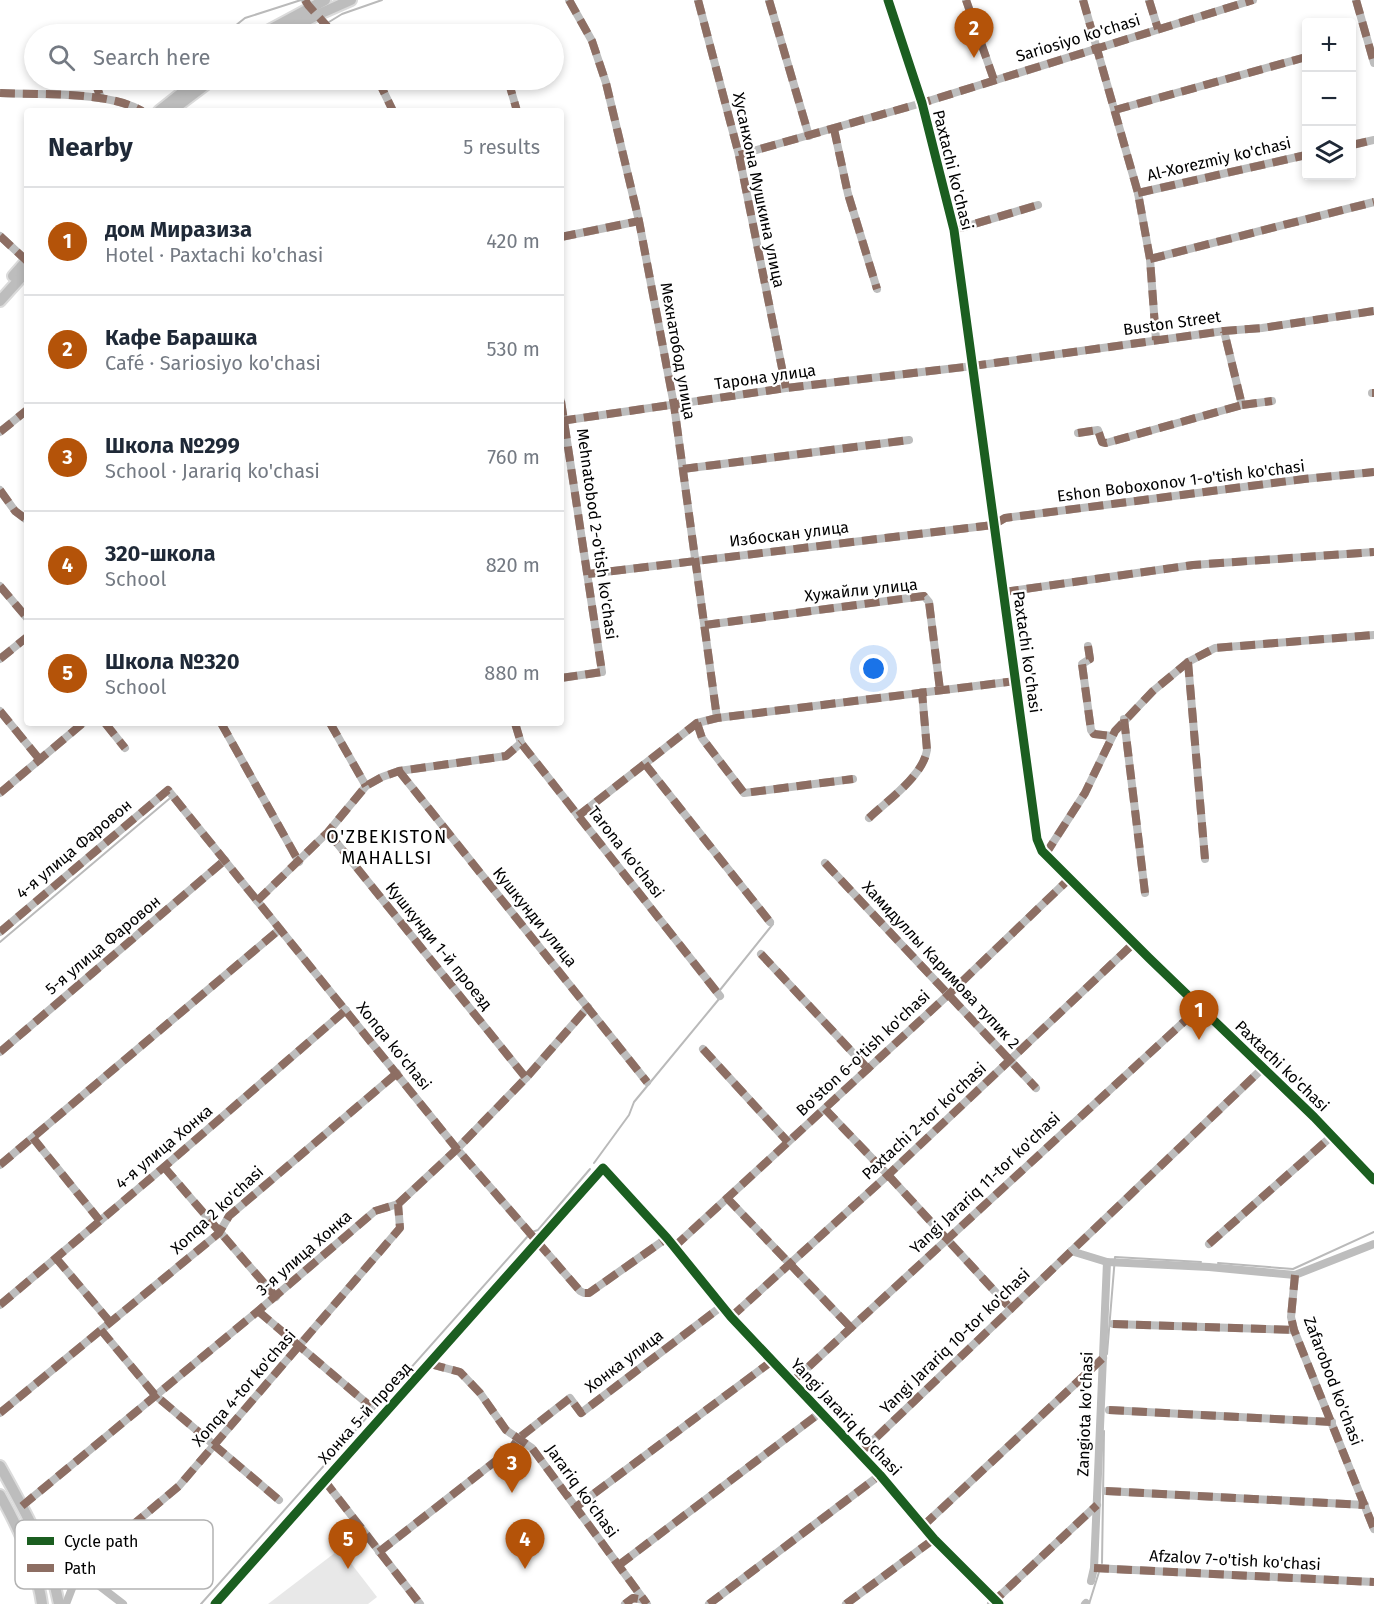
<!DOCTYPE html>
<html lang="en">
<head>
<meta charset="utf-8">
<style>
	:root { --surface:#fff; --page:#f6f6f7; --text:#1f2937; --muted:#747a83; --line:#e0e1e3; --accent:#b45309 }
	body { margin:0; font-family:"Fira Sans",sans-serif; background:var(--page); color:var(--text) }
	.controls { position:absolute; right:18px; top:18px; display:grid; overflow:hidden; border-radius:6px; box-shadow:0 3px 9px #0003 }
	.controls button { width:54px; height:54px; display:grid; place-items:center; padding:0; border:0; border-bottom:2px solid var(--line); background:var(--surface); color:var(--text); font:30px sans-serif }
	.you { position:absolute; left:874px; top:669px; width:21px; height:21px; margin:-15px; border:4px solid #fff; border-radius:50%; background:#1a73e8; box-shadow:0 0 0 9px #1a73e833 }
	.badge { display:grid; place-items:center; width:39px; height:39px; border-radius:50%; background:var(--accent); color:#fff; font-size:20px; font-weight:700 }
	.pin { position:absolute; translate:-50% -50px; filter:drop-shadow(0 2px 3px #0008) }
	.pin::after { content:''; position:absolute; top:32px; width:21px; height:18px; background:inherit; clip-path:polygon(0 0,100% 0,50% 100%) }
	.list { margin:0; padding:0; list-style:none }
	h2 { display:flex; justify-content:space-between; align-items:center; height:78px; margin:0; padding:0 24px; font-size:26px }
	h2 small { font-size:20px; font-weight:400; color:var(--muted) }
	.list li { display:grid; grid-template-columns:39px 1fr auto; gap:18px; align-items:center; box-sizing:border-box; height:108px; padding:0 24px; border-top:2px solid var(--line) }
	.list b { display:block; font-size:22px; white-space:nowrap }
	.list p { margin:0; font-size:20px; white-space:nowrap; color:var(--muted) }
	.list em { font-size:20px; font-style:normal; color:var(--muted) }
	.icon { flex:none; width:33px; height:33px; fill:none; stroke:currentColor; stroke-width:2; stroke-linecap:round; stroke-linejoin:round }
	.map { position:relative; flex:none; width:1374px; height:1604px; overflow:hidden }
	.search { position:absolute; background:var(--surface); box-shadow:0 3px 9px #0003; left:24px; top:24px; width:540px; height:66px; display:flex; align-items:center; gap:15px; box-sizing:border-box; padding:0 21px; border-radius:33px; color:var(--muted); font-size:22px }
	.panel { position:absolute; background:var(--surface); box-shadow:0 3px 9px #0003; left:24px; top:108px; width:540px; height:618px; border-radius:6px }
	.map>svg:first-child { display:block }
</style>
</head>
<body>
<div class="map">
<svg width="1374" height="1604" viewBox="0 0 1374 1604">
	<rect width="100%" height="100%" fill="#fff"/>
	<!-- green -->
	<path fill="#e8e8e8" d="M 340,1549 L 377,1597 L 368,1604 L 268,1604 Z"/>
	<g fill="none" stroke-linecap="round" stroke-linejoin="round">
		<!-- stream -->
		<g stroke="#bababa" stroke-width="2">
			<path d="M 329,22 L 342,14 L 382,0"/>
			<path d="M 225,34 L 245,18 L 301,0"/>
			<path d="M 0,942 L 169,799"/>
			<path d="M 720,990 L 773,924"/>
			<path d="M 594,1163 L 629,1115 L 634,1102 L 719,999"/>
			<path d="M 532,1232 L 538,1230 L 590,1169"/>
			<path d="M 1218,1263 L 1293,1269 L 1374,1232"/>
			<path d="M 1107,1354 L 1115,1257 L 1201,1262"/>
			<path d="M 1102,1563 L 1104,1431"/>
			<path d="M 201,1604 L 528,1236"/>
			<path d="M 1089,1604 L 1099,1572"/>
		</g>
		<!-- major casing -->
		<g stroke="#dbdbdb" stroke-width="14">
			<g id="major">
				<path d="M 262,34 L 325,0"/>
				<path d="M 281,34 L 317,15 L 351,0"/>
				<path d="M 159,111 L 198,80"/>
				<path d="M 171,111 L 212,80"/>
				<path d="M 13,276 L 27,260"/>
				<path d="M 0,301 L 27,271"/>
				<path d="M 0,1466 C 24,1509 50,1555 59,1604"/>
				<path d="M 0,1495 C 18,1527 37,1567 42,1604"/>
			</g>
		</g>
		<!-- minor -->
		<g stroke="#bdbdbd" stroke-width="8">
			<path d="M 305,0 L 308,5 L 334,34"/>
			<path d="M 569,0 L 592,41 L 606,83 L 639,221 L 674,405 L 717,718"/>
			<path d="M 698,0 L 739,155 L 786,388"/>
			<path d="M 769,0 L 809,136"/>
			<path d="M 888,0 L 922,103 L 954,230 L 1037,839 L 1042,851 L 1149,958 L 1314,1117 L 1374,1180"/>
			<path d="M 966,0 L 994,80"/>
			<path d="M 1083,0 L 1138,193 L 1150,259 L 1156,340"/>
			<path d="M 1149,0 L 1158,29"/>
			<path d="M 1356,0 L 1374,63"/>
			<path d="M 464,34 L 477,29 L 482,34"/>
			<path d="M 94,80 L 101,98"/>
			<path d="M 378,80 L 393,111"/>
			<path d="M 508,80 L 517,111"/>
			<path d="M 0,93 C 39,95 109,91 142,111"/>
			<path d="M 1115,110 L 1306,57"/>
			<path d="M 834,129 L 848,194 L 877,289"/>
			<path d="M 1352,145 L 1374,140"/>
			<path d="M 739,155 L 922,103 L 1253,0"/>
			<path d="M 1138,193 L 1306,155"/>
			<path d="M 954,230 L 1038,205"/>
			<path d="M 0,236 L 27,261"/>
			<path d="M 561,237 L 639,221"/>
			<path d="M 1150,259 L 1374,202"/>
			<path d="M 1372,393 L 1374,393"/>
			<path d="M 561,401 L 602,672 L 561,678"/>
			<path d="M 1242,405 L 1272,401"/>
			<path d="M 561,421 L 786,388 L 973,366 L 1224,331 L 1262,328 L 1374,311"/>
			<path d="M 0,432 L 27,410"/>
			<path d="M 1078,433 L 1098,430 L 1102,442 L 1106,443 L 1242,405 L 1224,331"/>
			<path d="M 683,469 L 909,440"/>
			<path d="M 0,490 L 15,511 L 27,520"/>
			<path d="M 588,574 L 993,525 L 1005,518 L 1304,479 L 1374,472"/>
			<path d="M 0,586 L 27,618"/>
			<path d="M 1004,592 L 1193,565 L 1374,552"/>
			<path d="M 705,625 L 924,596 L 929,602 L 940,690"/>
			<path d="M 1088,646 L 1090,659 L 1082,664 L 1091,730 L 1094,734 L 1112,736"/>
			<path d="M 0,659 L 27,637"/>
			<path d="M 1188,662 L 1205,859"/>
			<path d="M 0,711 L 40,760"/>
			<path d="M 1124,719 L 1145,893"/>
			<path d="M 105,723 L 125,748"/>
			<path d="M 221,723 L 299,862"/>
			<path d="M 330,723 L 366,786"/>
			<path d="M 515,723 L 521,743 L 720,996"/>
			<path d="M 697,723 L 702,738 L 744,793 L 853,779"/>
			<path d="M 645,764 L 770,922"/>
			<path d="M 399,771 L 647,1082"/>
			<path d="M 0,793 L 83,723"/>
			<path d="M 578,816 L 697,723 L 717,718 L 1016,681"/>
			<path d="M 869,818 C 888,800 923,776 927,750 L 922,692"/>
			<path d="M 328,832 L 526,1078"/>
			<path d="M 1045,855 L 1085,793 L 1115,731 L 1153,691 L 1188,662 L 1215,648 L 1374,635"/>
			<path d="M 825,863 L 1036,1088"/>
			<path d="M 257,901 L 328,832 L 366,786 L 382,777 L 399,771 L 506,756 L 521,743"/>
			<path d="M 0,932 L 168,790 L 457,1149 L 580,1291 L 584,1293 L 589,1293 L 667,1238"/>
			<path d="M 761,954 L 868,1069"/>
			<path d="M 703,1049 L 788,1142"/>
			<path d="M 0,1052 L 225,860"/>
			<path d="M 825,1109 L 888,1175 L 1011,1309"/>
			<path d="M 33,1138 L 100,1221"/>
			<path d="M 0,1165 L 280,929"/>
			<path d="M 164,1167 L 276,1297"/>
			<path d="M 727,1198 L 851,1328"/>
			<path d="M 1209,1244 L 1333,1135"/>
			<path d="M 674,1247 L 948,995 L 1069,879"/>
			<path d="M 1071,1251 L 1107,1262 L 1209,1267 L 1295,1275 L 1374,1244"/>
			<path d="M 56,1258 L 110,1322"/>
			<path d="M 1295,1275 L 1291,1317 L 1294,1330 L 1374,1529"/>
			<path d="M 0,1305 L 164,1167 L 346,1010"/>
			<path d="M 258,1311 L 370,1406"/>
			<path d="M 731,1317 L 888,1175 L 1134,943"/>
			<path d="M 1113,1324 L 1294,1330"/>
			<path d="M 101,1330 L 155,1395 L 279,1500"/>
			<path d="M 430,1364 L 460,1372 L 480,1393 L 506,1430 L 532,1448 L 647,1604"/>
			<path d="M 792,1382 L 1200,1007"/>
			<path d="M 1109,1410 L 1332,1422"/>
			<path d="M 0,1413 L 219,1233 L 229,1216 L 397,1073"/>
			<path d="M 860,1453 L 1263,1068"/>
			<path d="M 324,1480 L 420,1604"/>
			<path d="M 1106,1491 L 1365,1505"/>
			<path d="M 22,1506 L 258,1311 L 375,1211 L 398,1204 L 457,1149 L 526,1078 L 588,1007"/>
			<path d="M 576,1507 L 772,1361"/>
			<path d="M 923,1526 L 1103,1358"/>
			<path d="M 17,1529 L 37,1538 L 123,1604"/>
			<path d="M 379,1552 L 511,1449 L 519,1438 L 570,1398 L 581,1413 L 722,1306"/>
			<path d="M 619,1565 L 821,1412"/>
			<path d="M 1094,1568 L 1374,1582"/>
			<path d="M 1091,1581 L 1094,1568 L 1107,1262"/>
			<path d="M 66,1604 L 79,1570 L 179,1486 L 400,1228 L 398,1204"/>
			<path d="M 215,1604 L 603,1168 L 667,1238 L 731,1317 L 880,1475 L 934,1539 L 999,1604"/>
			<path d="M 625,1604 L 633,1598 L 644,1600"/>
			<path d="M 709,1604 L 880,1475"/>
			<path d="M 846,1604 L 934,1539"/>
			<path d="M 991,1604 L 1097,1505"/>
			<path d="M 1085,1604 L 1086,1603"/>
		</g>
		<!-- major -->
		<use href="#major" stroke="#bdbdbd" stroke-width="10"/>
		<!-- quiet -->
		<g stroke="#8d6e63" stroke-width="8" stroke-dasharray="15 8" stroke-linecap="butt">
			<path d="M 305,0 L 308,5 L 334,34"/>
			<path d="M 569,0 L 592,41 L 606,83 L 639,221 L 674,405 L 717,718"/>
			<path d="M 698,0 L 739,155 L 786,388"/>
			<path d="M 769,0 L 809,136"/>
			<path d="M 966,0 L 994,80"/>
			<path d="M 1083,0 L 1138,193 L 1150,259 L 1156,340"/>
			<path d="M 1149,0 L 1158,29"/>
			<path d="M 1356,0 L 1374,63"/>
			<path d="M 464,34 L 477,29 L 482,34"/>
			<path d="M 94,80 L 101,98"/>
			<path d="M 378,80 L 393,111"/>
			<path d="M 508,80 L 517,111"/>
			<path d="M 0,93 C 39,95 109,91 142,111"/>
			<path d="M 1115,110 L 1306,57"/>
			<path d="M 834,129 L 848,194 L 877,289"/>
			<path d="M 1352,145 L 1374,140"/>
			<path d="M 739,155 L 922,103 L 1253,0"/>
			<path d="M 1138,193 L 1306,155"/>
			<path d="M 954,230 L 1038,205"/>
			<path d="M 0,236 L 27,261"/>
			<path d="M 561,237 L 639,221"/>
			<path d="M 1150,259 L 1374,202"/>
			<path d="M 1372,393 L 1374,393"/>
			<path d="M 561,401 L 602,672 L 561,678"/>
			<path d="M 1242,405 L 1272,401"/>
			<path d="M 561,421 L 786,388 L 973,366 L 1224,331 L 1262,328 L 1374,311"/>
			<path d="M 0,432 L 27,410"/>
			<path d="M 1078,433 L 1098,430 L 1102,442 L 1106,443 L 1242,405 L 1224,331"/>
			<path d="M 683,469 L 909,440"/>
			<path d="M 0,490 L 15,511 L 27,520"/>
			<path d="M 588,574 L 993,525 L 1005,518 L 1304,479 L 1374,472"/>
			<path d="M 0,586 L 27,618"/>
			<path d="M 1004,592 L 1193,565 L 1374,552"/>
			<path d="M 705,625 L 924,596 L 929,602 L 940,690"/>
			<path d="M 1088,646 L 1090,659 L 1082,664 L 1091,730 L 1094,734 L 1112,736"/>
			<path d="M 0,659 L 27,637"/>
			<path d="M 1188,662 L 1205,859"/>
			<path d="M 0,711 L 40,760"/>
			<path d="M 1124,719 L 1145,893"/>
			<path d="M 105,723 L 125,748"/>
			<path d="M 221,723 L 299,862"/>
			<path d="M 330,723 L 366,786"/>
			<path d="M 515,723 L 521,743 L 720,996"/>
			<path d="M 697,723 L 702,738 L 744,793 L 853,779"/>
			<path d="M 645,764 L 770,922"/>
			<path d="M 399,771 L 647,1082"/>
			<path d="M 0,793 L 83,723"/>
			<path d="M 578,816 L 697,723 L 717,718 L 1016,681"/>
			<path d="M 869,818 C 888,800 923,776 927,750 L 922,692"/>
			<path d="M 328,832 L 526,1078"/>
			<path d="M 1045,855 L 1085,793 L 1115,731 L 1153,691 L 1188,662 L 1215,648 L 1374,635"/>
			<path d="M 825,863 L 1036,1088"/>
			<path d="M 257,901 L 328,832 L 366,786 L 382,777 L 399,771 L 506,756 L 521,743"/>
			<path d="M 0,932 L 168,790 L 457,1149 L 580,1291 L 584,1293 L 589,1293 L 667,1238"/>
			<path d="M 761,954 L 868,1069"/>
			<path d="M 703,1049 L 788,1142"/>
			<path d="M 0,1052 L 225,860"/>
			<path d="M 825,1109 L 888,1175 L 1011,1309"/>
			<path d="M 33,1138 L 100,1221"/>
			<path d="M 0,1165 L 280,929"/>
			<path d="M 164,1167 L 276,1297"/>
			<path d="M 727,1198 L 851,1328"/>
			<path d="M 1209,1244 L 1333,1135"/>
			<path d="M 674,1247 L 948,995 L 1069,879"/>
			<path d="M 56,1258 L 110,1322"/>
			<path d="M 1295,1275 L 1291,1317 L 1294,1330 L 1374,1529"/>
			<path d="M 0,1305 L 164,1167 L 346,1010"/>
			<path d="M 258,1311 L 370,1406"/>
			<path d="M 731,1317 L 888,1175 L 1134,943"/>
			<path d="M 1113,1324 L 1294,1330"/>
			<path d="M 101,1330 L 155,1395 L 279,1500"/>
			<path d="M 430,1364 L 460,1372 L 480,1393 L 506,1430 L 532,1448 L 647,1604"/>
			<path d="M 792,1382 L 1200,1007"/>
			<path d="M 1109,1410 L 1332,1422"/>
			<path d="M 0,1413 L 219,1233 L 229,1216 L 397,1073"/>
			<path d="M 860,1453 L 1263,1068"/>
			<path d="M 324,1480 L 420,1604"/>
			<path d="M 1106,1491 L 1365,1505"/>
			<path d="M 22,1506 L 258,1311 L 375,1211 L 398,1204 L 457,1149 L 526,1078 L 588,1007"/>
			<path d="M 576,1507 L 772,1361"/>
			<path d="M 923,1526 L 1103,1358"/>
			<path d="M 379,1552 L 511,1449 L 519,1438 L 570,1398 L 581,1413 L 722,1306"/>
			<path d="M 619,1565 L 821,1412"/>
			<path d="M 1094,1568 L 1374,1582"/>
			<path d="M 79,1570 L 179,1486 L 400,1228 L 398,1204"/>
			<path d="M 625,1604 L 633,1598 L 644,1600"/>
			<path d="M 709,1604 L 880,1475"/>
			<path d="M 846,1604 L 934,1539"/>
			<path d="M 991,1604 L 1097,1505"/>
		</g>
		<!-- cycleway casing -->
		<g stroke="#fff" stroke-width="13">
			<g id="cycleway">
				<path d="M 888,0 L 922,103 L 954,230 L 1037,839 L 1042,851 L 1149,958 L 1314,1117 L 1374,1180"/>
				<path d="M 215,1604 L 603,1168 L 667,1238 L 731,1317 L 880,1475 L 934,1539 L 999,1604"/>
			</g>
		</g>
		<!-- cycleway -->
		<use href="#cycleway" stroke="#1b5e20" stroke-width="9"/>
	</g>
	<g text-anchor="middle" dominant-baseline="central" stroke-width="4.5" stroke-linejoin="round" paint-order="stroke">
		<!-- street labels -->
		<g font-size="16" fill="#000" stroke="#fff">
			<text transform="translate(1078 38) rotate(-17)">Sariosiyo ko'chasi</text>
			<text transform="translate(1219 159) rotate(-13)">Al-Xorezmiy ko'chasi</text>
			<text transform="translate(953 170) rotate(76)">Paxtachi ko'chasi</text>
			<text transform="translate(759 190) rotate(78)">Хусанхона Мушкина улица</text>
			<text transform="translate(1172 323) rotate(-8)">Buston Street</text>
			<text transform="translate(678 351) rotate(80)">Мехнатобод улица</text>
			<text transform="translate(765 377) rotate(-8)">Тарона улица</text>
			<text transform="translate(1181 481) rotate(-7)">Eshon Boboxonov 1-o'tish ko'chasi</text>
			<text transform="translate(597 534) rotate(82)">Mehnatobod 2-o'tish ko'chasi</text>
			<text transform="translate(789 534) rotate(-7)">Избоскан улица</text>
			<text transform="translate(861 590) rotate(-6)">Хужайли улица</text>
			<text transform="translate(1027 652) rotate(82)">Paxtachi ko'chasi</text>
			<text transform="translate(74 849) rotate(-40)">4-я улица Фаровон</text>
			<text transform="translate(626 852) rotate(52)">Tarona ko'chasi</text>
			<text transform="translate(535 917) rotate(51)">Кушкунди улица</text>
			<text transform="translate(103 945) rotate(-40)">5-я улица Фаровон</text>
			<text transform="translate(439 946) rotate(51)">Кушкунди 1-й проезд</text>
			<text transform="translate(941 965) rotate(47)">Хамидуллы Каримова тупик 2</text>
			<text transform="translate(394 1046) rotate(51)">Xonqa ko'chasi</text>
			<text transform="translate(863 1053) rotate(-43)">Bo'ston 6-o'tish ko'chasi</text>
			<text transform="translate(1282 1066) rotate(44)">Paxtachi ko'chasi</text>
			<text transform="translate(924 1121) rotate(-43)">Paxtachi 2-tor ko'chasi</text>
			<text transform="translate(164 1147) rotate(-40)">4-я улица Хонка</text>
			<text transform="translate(985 1183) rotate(-43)">Yangi Jarariq 11-tor ko'chasi</text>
			<text transform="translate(217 1210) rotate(-43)">Xonqa 2 ko'chasi</text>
			<text transform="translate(304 1253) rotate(-41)">3-я улица Хонка</text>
			<text transform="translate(955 1341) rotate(-44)">Yangi Jarariq 10-tor ko'chasi</text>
			<text transform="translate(624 1361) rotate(-37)">Хонка улица</text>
			<text transform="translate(1333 1381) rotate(69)">Zafarobod ko'chasi</text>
			<text transform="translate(244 1388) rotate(-49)">Xonqa 4-tor ko'chasi</text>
			<text transform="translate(365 1413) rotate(-48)">Хонка 5-й проезд</text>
			<text transform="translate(1085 1414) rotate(-88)">Zangiota ko'chasi</text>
			<text transform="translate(846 1417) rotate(47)">Yangi Jarariq ko'chasi</text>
			<text transform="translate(582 1491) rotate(54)">Jarariq ko'chasi</text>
			<text transform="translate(1235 1560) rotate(3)">Afzalov 7-o'tish ko'chasi</text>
		</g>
		<!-- neighbourhood labels -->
		<g font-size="18" letter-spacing="1.5" fill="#000" stroke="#fff">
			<text x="387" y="837">O'ZBEKISTON<tspan x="387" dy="21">MAHALLSI</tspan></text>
		</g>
	</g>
	<!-- legend -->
	<rect x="15" y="1520" width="198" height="69" rx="9" fill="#fff" stroke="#b2b2b2" stroke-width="1.5"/>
	<rect x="27" y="1537" width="27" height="8" fill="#1b5e20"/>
	<rect x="27" y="1564" width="27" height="8" fill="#8d6e63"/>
	<g font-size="16" fill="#000">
		<text x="64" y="1547">Cycle path</text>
		<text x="64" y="1574">Path</text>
	</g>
</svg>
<div class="controls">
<button>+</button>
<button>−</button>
<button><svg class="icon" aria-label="layers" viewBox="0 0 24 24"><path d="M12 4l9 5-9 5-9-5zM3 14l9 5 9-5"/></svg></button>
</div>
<div class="you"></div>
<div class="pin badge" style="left:1199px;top:1040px">1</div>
<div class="pin badge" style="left:974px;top:58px">2</div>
<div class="pin badge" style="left:512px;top:1493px">3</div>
<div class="pin badge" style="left:525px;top:1569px">4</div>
<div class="pin badge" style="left:348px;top:1569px">5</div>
<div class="search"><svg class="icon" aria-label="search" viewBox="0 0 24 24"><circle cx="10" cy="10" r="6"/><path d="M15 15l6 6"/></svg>Search here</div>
<section class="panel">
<h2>Nearby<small>5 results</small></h2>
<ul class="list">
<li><span class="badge">1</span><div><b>дом Миразиза</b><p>Hotel · Paxtachi ko'chasi</p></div><em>420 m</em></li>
<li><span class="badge">2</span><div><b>Кафе Барашка</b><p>Café · Sariosiyo ko'chasi</p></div><em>530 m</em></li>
<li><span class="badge">3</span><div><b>Школа №299</b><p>School · Jarariq ko'chasi</p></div><em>760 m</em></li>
<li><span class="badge">4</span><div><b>320-школа</b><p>School</p></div><em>820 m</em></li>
<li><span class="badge">5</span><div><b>Школа №320</b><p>School</p></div><em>880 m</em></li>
</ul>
</section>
</div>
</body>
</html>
